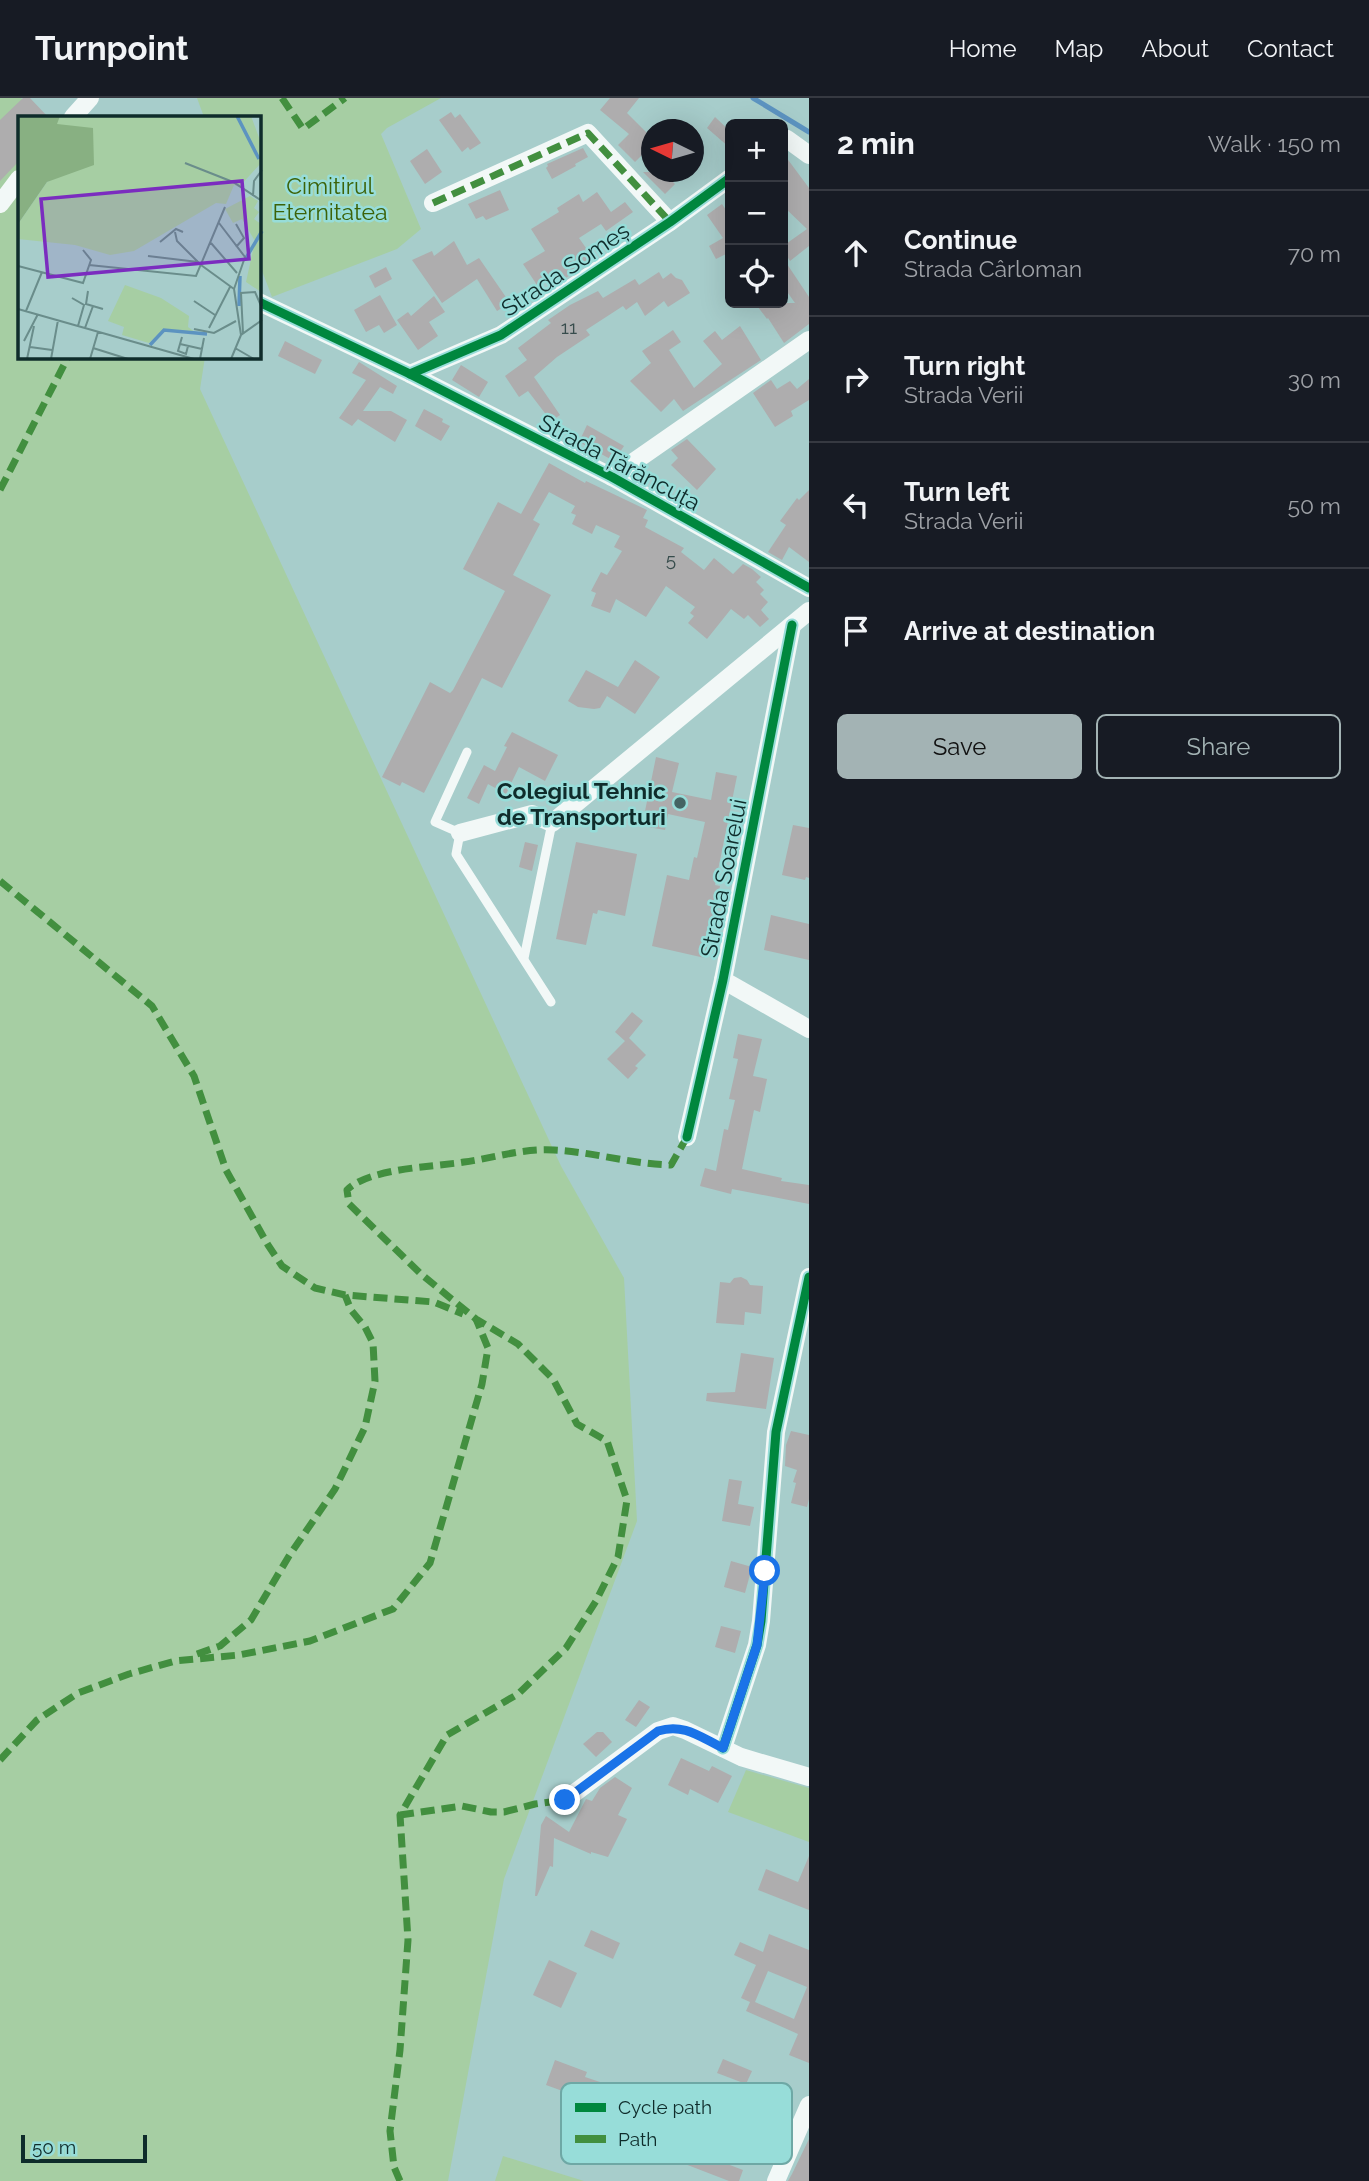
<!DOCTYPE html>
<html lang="en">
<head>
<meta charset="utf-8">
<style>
	:root { --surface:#171b24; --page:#20242c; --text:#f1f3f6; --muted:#9ea1a6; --line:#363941; --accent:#a3b3b4 }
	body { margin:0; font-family:Raleway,sans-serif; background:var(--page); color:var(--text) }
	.controls { position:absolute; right:21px; top:21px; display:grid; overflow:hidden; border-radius:10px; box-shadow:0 7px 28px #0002 }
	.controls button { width:63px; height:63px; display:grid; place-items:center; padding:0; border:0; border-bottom:2px solid var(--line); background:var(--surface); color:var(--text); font:35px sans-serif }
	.compass { position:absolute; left:641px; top:21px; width:63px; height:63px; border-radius:50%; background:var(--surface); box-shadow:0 7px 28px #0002; rotate:275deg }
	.scale { position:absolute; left:21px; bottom:18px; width:126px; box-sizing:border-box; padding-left:7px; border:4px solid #0f2c2b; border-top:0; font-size:19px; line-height:24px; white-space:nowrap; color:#0f2c2b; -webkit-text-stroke:5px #97ddd9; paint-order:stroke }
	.stop { position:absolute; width:21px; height:21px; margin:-16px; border:5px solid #1a73e8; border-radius:50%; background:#fff }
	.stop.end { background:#1a73e8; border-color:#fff; box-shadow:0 2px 7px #0008 }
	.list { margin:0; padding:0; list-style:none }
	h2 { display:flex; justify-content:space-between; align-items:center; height:91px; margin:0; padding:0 28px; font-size:30px }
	h2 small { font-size:23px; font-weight:400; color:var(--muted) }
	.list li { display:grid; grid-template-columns:46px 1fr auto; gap:21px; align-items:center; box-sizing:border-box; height:126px; padding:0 28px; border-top:2px solid var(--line) }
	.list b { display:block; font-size:26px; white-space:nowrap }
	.list p { margin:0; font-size:23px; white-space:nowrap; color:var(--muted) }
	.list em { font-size:23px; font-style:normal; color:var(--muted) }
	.actions { display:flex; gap:14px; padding:21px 28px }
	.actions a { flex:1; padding:16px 0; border:2px solid var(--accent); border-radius:10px; text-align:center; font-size:24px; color:var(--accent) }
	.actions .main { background:var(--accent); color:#111 }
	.icon { flex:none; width:38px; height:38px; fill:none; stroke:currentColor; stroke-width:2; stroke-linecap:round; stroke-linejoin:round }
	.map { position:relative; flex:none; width:809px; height:2083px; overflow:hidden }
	header { display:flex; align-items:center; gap:42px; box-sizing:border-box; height:98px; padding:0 35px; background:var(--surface); border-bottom:2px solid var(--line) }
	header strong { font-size:33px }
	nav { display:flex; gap:38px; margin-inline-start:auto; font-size:24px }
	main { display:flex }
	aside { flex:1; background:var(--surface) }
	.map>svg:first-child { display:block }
</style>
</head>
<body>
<header>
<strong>Turnpoint</strong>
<nav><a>Home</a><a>Map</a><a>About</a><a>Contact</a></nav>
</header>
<main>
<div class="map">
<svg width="809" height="2083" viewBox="0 0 809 2083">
	<rect width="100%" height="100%" fill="#a7cdcb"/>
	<!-- green -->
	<g fill="#a6cea3">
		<path d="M 0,0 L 21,0 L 40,19 L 19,19 L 19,259 L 205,259 L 200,291 L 561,1068 L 624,1180 L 637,1423 L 504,1781 L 448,2083 L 0,2083 Z"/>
		<path d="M 197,0 L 441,0 L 387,30 L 381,36 L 421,131 L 397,151 L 272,199 L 259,165 L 259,19 L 204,19 Z"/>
		<path d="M 746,1672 L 809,1690 L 809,1744 L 728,1714 Z"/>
		<path d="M 503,2058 L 584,2083 L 495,2083 Z"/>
	</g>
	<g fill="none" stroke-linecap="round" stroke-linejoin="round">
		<!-- stream -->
		<path stroke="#5c93c0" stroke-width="5" d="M 753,0 L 809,34"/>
	</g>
	<!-- building -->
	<g fill="#aeadae" fill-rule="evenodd">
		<path d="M 23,0 L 30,0 L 48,19 L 19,19 L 19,63 L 0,83 L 0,22 Z"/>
		<path d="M 610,0 L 639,0 L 627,15 L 652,40 L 652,54 L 648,51 L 635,64 L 618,47 L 629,36 L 600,12 Z"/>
		<path d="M 451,14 L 455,20 L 460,16 L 481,45 L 470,52 L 468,49 L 462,54 L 439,22 Z"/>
		<path d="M 715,19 L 730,33 L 730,50 L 707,30 Z"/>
		<path d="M 583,50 L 588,59 L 575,66 L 576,68 L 552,81 L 546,70 L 548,68 L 547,66 Z"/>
		<path d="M 427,51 L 442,74 L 425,86 L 410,63 Z"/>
		<path d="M 783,55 L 809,90 L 809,148 L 790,163 L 783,152 L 783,148 L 807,131 L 783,108 Z"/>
		<path d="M 643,74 L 683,74 L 673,84 L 675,86 L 665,96 Z"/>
		<path d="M 500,92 L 509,112 L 486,122 L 483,118 L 476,121 L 468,106 Z"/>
		<path d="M 597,94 L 611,114 L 625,104 L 633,114 L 606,133 L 601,126 L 579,140 L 593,160 L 575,174 L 564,181 L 559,174 L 537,187 L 523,166 L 545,153 L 531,131 L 559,114 L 557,110 L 579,96 L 583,104 Z"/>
		<path d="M 722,106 L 730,118 L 730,154 L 716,161 L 709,148 L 723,140 L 707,117 Z"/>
		<path d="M 454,143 L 467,167 L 479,160 L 510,205 L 497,213 L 477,181 L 442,205 L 412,162 L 432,153 L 434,158 Z"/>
		<path d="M 783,160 L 809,199 L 809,226 L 784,245 L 768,220 L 767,221 L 755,205 L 795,205 L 783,188 Z"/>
		<path d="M 386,169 L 392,181 L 375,190 L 369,178 Z"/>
		<path d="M 659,174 L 663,181 L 671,175 L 676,180 L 682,182 L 690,195 L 668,209 L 664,203 L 645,218 L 637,204 L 626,212 L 623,208 L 586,232 L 590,237 L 557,259 L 534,279 L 560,317 L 551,323 L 528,293 L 519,299 L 505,278 L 527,262 L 518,250 L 551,225 L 548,222 L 570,207 L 598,193 L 603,200 L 635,181 L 639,187 Z"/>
		<path d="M 380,197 L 397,227 L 384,235 L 379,227 L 366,234 L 354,212 Z"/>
		<path d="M 434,198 L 445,214 L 429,224 L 438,238 L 418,252 L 397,222 L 408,214 L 411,218 Z"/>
		<path d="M 740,228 L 761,262 L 683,313 L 674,301 L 661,314 L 630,283 L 651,265 L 642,253 L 673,232 L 681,244 L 669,252 L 694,290 L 722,266 L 703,243 L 715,233 L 722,242 Z"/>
		<path d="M 285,243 L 322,262 L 315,276 L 278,258 Z"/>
		<path d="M 359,264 L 397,288 L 393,296 L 380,289 L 363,313 L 391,313 L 407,322 L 395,344 L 358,321 L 352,328 L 339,320 L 366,282 L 352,275 Z"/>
		<path d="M 461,267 L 488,284 L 479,299 L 452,282 Z"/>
		<path d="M 809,281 L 809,302 L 791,313 L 793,318 L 775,329 L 753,295 L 771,282 L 777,291 L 790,283 L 797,291 Z"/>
		<path d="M 424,311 L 443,321 L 442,324 L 450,328 L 441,343 L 415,328 Z"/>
		<path d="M 587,327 L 624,348 L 614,363 L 579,344 Z"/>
		<path d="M 687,341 L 716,371 L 697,392 L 671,367 L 678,360 L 671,352 Z"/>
		<path d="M 549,365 L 585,385 L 586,383 L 647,412 L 643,420 L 648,422 L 645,429 L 684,450 L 681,454 L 704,472 L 714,460 L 733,476 L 743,466 L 752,471 L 761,479 L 756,484 L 764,492 L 760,496 L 768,504 L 761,512 L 769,521 L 760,529 L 748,517 L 744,521 L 731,511 L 707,541 L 688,525 L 694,518 L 690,515 L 695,509 L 666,488 L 646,519 L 616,501 L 610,515 L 591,508 L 596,495 L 591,493 L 601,474 L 607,477 L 622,453 L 614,449 L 620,438 L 596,427 L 592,436 L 572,426 L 576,417 L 571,415 L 575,408 L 549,394 L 533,422 L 540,426 L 513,477 L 551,497 L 502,590 L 482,580 L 424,695 L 402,684 L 400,688 L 382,679 L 430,584 L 450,595 L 453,592 L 505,493 L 463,471 L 498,404 L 521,416 Z"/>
		<path d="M 809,392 L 809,464 L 789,449 L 782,462 L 768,454 L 786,427 L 780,423 L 797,400 L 799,402 Z"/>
		<path d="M 635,562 L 660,579 L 635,616 L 607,598 L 600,610 L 594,611 L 578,609 L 568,603 L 586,572 L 618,589 Z"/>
		<path d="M 512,634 L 558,657 L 545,683 L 519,669 L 506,696 L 488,686 L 479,706 L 467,700 L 484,667 L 495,673 L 507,649 L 504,648 Z"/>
		<path d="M 656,659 L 679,665 L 672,694 L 711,702 L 716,674 L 737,678 L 715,787 L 720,788 L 705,860 L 652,848 L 667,777 L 689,782 L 694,759 L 697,760 L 705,724 L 668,716 L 665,732 L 642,728 Z"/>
		<path d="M 793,727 L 809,730 L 809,780 L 806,779 L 805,782 L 782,777 Z"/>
		<path d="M 525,744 L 538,747 L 532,773 L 519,769 Z"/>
		<path d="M 576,744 L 637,756 L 625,818 L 598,812 L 597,816 L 593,815 L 586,847 L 556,841 Z"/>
		<path d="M 771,817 L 809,826 L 809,862 L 764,852 Z"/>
		<path d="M 632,914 L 643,923 L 629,940 L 646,957 L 635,968 L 638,970 L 628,981 L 607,961 L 625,943 L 615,934 Z"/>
		<path d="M 738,936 L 762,941 L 753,978 L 767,981 L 760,1014 L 754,1012 L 742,1071 L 782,1080 L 781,1083 L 809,1087 L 809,1106 L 732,1091 L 731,1096 L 700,1088 L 705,1070 L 716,1073 L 724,1031 L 728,1032 L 735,1002 L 729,1001 L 738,961 L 733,960 Z"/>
		<path d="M 741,1179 L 747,1182 L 750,1187 L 763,1188 L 761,1216 L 745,1214 L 744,1227 L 716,1225 L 720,1184 L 730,1185 L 734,1180 Z"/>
		<path d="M 741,1255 L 774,1260 L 766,1311 L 706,1303 L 707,1295 L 735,1294 Z"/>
		<path d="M 791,1333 L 809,1337 L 809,1401 L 807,1409 L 791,1405 L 796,1385 L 793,1384 L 797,1372 L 785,1368 L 786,1347 Z"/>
		<path d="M 729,1381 L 742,1383 L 738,1406 L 754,1409 L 750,1428 L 722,1423 Z"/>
		<path d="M 731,1463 L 752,1469 L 745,1495 L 724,1489 Z"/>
		<path d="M 721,1528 L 741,1533 L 735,1555 L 715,1549 Z"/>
		<path d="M 639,1602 L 650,1609 L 636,1629 L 625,1622 Z"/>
		<path d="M 597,1634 L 603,1634 L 612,1644 L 596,1659 L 583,1646 Z"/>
		<path d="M 681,1660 L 709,1673 L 712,1668 L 732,1678 L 718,1705 L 690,1691 L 688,1697 L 668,1687 Z"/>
		<path d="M 615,1679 L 632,1690 L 618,1717 L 627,1721 L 608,1759 L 591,1754 L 591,1756 L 554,1740 L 553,1769 L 550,1768 L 537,1798 L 535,1798 L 541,1727 L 546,1718 L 569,1734 L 586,1701 L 592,1703 L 600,1690 Z"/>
		<path d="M 809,1758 L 809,1812 L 758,1792 L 766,1771 L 798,1784 Z"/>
		<path d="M 591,1832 L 620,1845 L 613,1861 L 584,1848 Z"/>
		<path d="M 769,1836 L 809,1852 L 809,1965 L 789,1957 L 798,1936 L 746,1913 L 750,1904 L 741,1900 L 756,1867 L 734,1857 L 740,1844 L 763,1854 ZM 768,1873 L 807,1889 L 794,1921 L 755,1904 Z"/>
		<path d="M 549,1862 L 577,1875 L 561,1910 L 533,1897 Z"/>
		<path d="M 723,1961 L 752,1973 L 746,1986 L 717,1975 Z"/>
		<path d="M 555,1962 L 587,1974 L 585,1979 L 609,1987 L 606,1993 L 617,1997 L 612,2011 L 546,1987 Z"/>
		<path d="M 809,2041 L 809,2083 L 788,2083 L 792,2076 Z"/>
		<path d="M 677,2047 L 743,2072 L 739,2083 L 729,2083 L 672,2061 Z"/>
	</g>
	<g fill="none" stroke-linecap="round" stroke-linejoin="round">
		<!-- lane -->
		<g stroke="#f2f8f7" stroke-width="9">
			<path d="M 467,654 L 435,724 L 460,735 L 456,756 L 551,904"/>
			<path d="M 524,860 L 552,725"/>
		</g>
		<!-- street -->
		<g stroke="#f2f8f7" stroke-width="18">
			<path d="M 73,19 L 90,0"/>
			<path d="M 783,44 L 787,41 L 809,57"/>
			<path d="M 433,105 L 588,35 L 670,124"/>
			<path d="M 0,106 L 19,81"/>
			<path d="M 259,204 L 410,276 L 612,379 L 809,490"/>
			<path d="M 410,276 L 501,237 L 670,124 L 730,80"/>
			<path d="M 612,379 L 809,242"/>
			<path d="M 460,735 L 532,716 L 552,725 L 809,513"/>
			<path d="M 723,882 L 809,931"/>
			<path d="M 687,1039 L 723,882 L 792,527"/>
			<path d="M 723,1650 L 757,1547 L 761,1523 L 776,1334 L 809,1179"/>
			<path d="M 565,1702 L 658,1633 L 673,1628 L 685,1632 L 741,1659 L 809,1679"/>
			<path d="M 776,2083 L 809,2007"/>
		</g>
		<!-- quiet -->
		<g stroke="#428f3f" stroke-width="7" stroke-dasharray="14 7" stroke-linecap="butt">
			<path d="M 282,0 L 303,31 L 345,0"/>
			<path d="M 433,105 L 588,35 L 670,124"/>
			<path d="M 0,392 L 68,259"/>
			<path d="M 0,783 L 152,908 L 194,978 L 226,1072 L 268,1147 L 282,1168 L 315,1190 L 345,1197 L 434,1204 L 463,1216"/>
			<path d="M 197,1556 L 220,1548 L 251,1522 L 289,1458 L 335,1391 L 365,1329 L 375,1283 L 373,1245 L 365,1229 L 351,1212 L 345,1197"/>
			<path d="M 0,1662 L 37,1622 L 78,1595 L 129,1576 L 175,1563 L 239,1557 L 310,1543 L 393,1511 L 430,1465 L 482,1286 L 488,1250 L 476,1221"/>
			<path d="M 400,1717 L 462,1708 L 491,1714 L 504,1714 L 535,1706 L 565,1702"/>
			<path d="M 400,2083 L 394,2069 L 390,2033 L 400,1952 L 408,1842 L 400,1717 L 447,1637 L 518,1596 L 566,1550 L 596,1503 L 618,1459 L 627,1402 L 607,1343 L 577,1326 L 553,1281 L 518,1246 L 476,1221 L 421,1176 L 349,1106 L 347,1092 C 369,1070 433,1069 464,1064 C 494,1060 523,1050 554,1052 C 593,1054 631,1066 671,1067 L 687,1039"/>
		</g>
		<!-- cycleway casing -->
		<g stroke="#97ddd9" stroke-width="13">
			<g id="cycleway">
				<path d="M 259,204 L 410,276 L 612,379 L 809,490"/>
				<path d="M 410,276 L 501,237 L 670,124 L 730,80"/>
				<path d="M 687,1039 L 723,882 L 792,527"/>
				<path d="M 723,1650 L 757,1547 L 761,1523 L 776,1334 L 809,1179"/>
			</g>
		</g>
		<!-- cycleway -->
		<use href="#cycleway" stroke="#00873e" stroke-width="9"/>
	</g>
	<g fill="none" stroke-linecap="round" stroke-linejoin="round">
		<!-- route -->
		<path stroke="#1a73e8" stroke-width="9" d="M 565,1702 L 658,1633 C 684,1625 700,1639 723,1650 L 757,1547 L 765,1473"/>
	</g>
	<!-- markers -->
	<circle fill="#446463" stroke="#97ddd9" stroke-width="2.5" cx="680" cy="705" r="7"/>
	<g text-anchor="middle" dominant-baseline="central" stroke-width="5" stroke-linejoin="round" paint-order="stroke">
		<!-- number labels -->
		<g font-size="19" fill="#374c4c">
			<text x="569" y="229">11</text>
			<text x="671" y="461">5</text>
		</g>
		<!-- park labels -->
		<g font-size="23" fill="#3c6208" stroke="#97ddd9">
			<text x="330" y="87">Cimitirul<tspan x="330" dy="26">Eternitatea</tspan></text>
		</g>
		<!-- street labels -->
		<g font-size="23" fill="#0f2c2b" stroke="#97ddd9">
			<text transform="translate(565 171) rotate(-34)">Strada Someș</text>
			<text transform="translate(620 364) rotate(28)">Strada Țărăncuța</text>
			<text transform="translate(723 780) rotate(-79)">Strada Soarelui</text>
		</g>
		<!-- poi labels -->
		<g font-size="23" font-weight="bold" fill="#0f2c2b" stroke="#97ddd9" text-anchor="end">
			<text x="666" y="692">Colegiul Tehnic<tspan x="666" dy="26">de Transporturi</tspan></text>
		</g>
	</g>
	<!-- overview -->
	<g transform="translate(18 18)">
		<rect width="243" height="243" fill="#a7cdcb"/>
		<path d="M 42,0 L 233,0 L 243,27 L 243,47 L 221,71 L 216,69 L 208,88 L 198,87 L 116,135 L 92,139 L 57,129 L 0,123 L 0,108 L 29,66 L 44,59 L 38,8 ZM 232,80 L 240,85 L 236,92 L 241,96 L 236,103 L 243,108 L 243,176 L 228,166 L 237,125 L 224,103 L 215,107 L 207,93 ZM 107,169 L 143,182 L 171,200 L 170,211 L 177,216 L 146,213 L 131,227 L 104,219 L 106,211 L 90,205 Z" fill="#a6cea3"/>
		<path d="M 0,0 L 42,0 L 39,8 L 75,12 L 76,49 L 29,66 L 0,108 Z" fill="#88b082"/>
		<path fill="none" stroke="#5c93c0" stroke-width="3.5" d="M 219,0 L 241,43M 228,142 L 244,115M 221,190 L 222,160M 132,229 L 146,214 L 189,218"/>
		<path fill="none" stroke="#6a8d8b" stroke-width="2" d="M 167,47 L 215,66 L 244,85M 235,80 L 236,65 L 244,54M 201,107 L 227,141 L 216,173 L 223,219M 218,108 L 226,122 L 218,131M 157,116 L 159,125 L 183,149 L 216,173M 142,126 L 158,113 L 165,116M 193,127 L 219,157M 130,140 L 180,146M 71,149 L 178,160 L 207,91M 0,150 L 65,167 L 73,144 L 65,134M 70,175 L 68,188 L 85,193M 54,182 L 66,189 L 60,210M 176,185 L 197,199M 0,193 L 176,243M 8,195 L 24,156M 67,212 L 75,190M 191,212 L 212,171M 176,213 L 196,217 L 218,205M 225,217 L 223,177 L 237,176 L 244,192M 164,221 L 162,228 L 184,233M 6,225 L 20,198M 162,228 L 160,235 L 168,238 L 170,230M 12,231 L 34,234M 75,232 L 110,243M 217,232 L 236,243M 9,243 L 16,210M 33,243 L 40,204M 72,243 L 80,216M 182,243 L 186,222M 213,243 L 223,219 L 244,204"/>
		<path fill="#7b2cbf" fill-opacity="0.15" stroke="#7b2cbf" stroke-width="3.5" d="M 224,65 L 231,143 L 30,161 L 23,83 Z"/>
		<rect width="243" height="243" fill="none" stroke="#0f2c2b" stroke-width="3.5"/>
	</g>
	<!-- legend -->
	<rect x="561" y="1985" width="231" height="81" rx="10" fill="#97ddd9" stroke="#6ea8a5" stroke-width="2"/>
	<rect x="575" y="2005" width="31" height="9" fill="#00873e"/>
	<rect x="575" y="2037" width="31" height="8" fill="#428f3f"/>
	<g font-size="19" fill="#0f2c2b">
		<text x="618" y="2016">Cycle path</text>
		<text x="618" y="2048">Path</text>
	</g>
</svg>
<div class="controls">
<button>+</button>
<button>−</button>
<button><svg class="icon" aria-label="locate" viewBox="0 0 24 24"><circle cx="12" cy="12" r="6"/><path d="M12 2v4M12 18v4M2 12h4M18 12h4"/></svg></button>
</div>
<svg class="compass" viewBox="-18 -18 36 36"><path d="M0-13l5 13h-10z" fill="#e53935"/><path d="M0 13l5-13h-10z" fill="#9ea1a6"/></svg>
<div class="scale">50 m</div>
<div class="stop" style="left:765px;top:1473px"></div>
<div class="stop end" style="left:565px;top:1702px"></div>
</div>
<aside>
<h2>2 min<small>Walk · 150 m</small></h2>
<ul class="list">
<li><svg class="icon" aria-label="ahead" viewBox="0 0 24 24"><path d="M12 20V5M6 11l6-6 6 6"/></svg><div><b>Continue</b><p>Strada Cârloman</p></div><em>70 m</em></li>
<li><svg class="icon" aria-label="right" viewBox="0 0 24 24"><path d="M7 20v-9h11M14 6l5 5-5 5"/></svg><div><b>Turn right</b><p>Strada Verii</p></div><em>30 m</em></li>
<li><svg class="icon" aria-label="left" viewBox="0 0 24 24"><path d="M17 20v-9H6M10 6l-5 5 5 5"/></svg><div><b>Turn left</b><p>Strada Verii</p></div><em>50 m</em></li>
<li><svg class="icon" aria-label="arrive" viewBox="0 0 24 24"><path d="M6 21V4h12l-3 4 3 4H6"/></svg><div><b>Arrive at destination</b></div></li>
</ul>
<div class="actions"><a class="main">Save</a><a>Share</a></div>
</aside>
</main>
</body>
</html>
